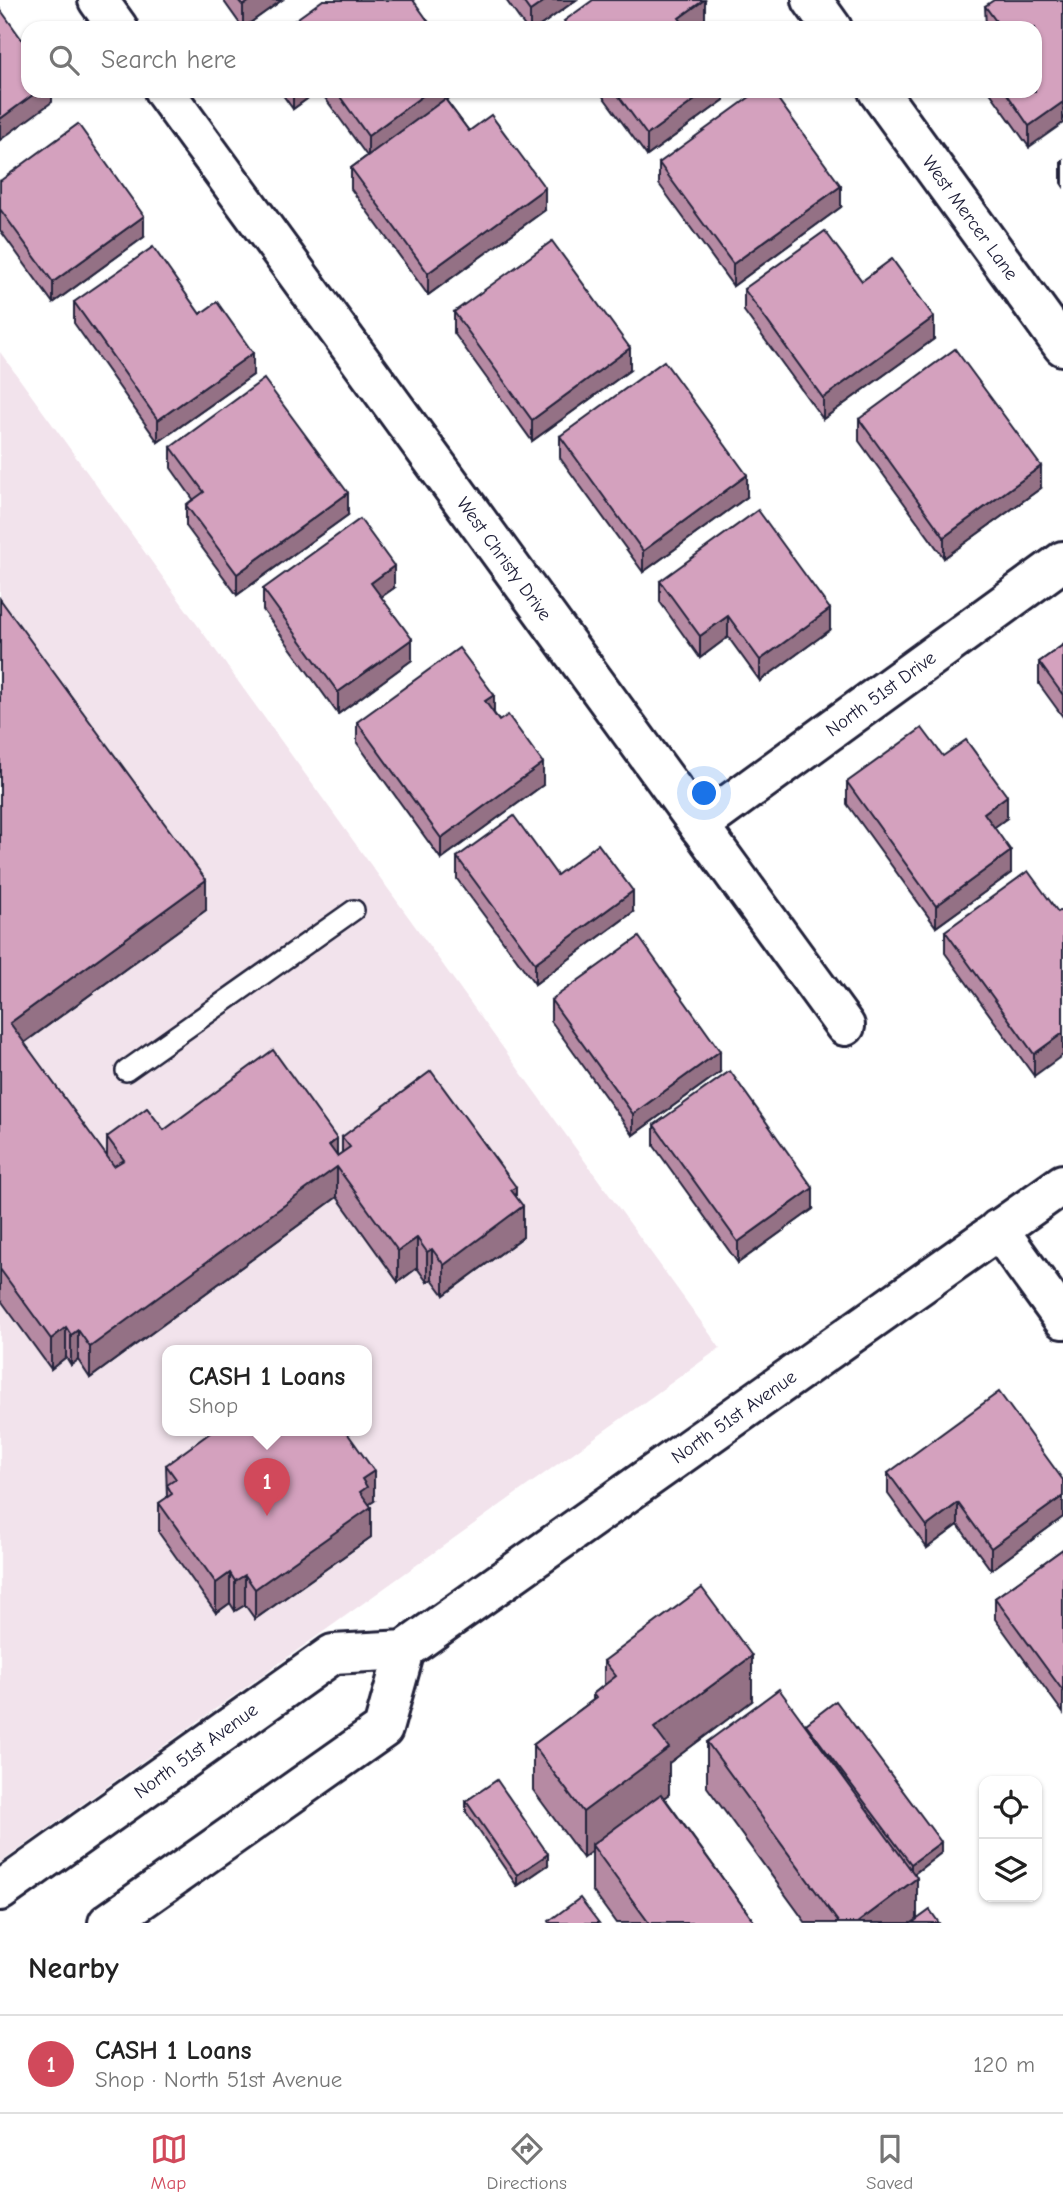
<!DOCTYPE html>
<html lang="en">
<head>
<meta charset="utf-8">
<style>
	:root { --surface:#fff; --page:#f2f2f2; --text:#222; --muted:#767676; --line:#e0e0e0; --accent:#d1495b }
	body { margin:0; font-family:"Comic Neue",sans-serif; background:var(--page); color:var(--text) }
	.controls { position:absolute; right:21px; bottom:21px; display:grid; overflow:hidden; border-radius:14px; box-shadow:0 2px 5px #0004 }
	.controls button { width:63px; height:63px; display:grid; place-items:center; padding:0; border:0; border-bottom:2px solid var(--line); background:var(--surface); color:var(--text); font:35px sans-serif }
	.you { position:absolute; left:705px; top:794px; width:24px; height:24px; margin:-18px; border:5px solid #fff; border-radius:50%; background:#1a73e8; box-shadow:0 0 0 10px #1a73e833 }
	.badge { display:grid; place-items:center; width:46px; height:46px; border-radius:50%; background:var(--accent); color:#fff; font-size:23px; font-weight:700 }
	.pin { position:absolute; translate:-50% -58px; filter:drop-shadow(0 2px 4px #0008) }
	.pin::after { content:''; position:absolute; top:37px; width:24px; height:21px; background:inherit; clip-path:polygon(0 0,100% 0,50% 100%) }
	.popup { position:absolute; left:162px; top:1345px; width:210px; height:91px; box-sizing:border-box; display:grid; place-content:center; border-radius:14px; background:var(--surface); filter:drop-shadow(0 2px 5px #0005); font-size:23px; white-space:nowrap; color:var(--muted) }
	.popup b { font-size:26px; color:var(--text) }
	.popup::after { content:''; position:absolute; left:50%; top:100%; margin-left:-14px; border:14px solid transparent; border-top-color:var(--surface) }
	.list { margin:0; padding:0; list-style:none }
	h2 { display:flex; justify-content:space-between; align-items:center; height:91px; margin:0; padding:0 28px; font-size:30px }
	h2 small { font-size:23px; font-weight:400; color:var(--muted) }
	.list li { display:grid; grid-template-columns:46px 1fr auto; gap:21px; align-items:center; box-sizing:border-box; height:98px; padding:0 28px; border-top:2px solid var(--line) }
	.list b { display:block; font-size:26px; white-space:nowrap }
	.list p { margin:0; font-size:23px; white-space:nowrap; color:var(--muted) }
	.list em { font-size:23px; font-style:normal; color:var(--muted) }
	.icon { flex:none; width:38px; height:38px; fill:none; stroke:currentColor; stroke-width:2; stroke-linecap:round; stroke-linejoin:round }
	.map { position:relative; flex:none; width:1063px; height:1923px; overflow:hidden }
	.search { position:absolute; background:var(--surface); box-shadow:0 2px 5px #0004; left:21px; right:21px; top:21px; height:77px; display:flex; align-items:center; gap:18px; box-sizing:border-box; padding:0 24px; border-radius:21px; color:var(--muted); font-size:26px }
	.sheet { height:189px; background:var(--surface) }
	nav { display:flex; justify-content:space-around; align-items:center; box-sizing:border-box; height:98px; border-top:2px solid var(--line); background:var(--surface); font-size:19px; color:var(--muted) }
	nav a { display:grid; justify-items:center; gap:4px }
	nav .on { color:var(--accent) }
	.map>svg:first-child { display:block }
</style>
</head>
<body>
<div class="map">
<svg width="1063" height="1923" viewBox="0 0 1063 1923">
	<rect width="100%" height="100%" fill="#fff"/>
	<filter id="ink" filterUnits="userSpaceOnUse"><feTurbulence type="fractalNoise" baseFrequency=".0143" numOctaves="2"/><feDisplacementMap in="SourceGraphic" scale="14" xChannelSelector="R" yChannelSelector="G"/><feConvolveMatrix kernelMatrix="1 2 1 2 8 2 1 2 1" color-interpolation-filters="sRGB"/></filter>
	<g filter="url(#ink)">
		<!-- built -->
		<path fill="#f2e3ec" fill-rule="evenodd" d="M 0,352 L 720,1348 L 0,1863 ZM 167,1350 L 367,1350 L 367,1430 L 167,1430 Z"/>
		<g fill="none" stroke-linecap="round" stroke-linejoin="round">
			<!-- lane casing -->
			<g stroke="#22223b" stroke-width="24">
				<path id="lane" d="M 126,1071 L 354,910"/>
			</g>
			<!-- street casing -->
			<g stroke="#22223b" stroke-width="44">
				<g id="street">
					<path d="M 98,0 L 118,28"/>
					<path d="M 812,0 L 832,28"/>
					<path d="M 164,91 L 845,1026"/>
					<path d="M 878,91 L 1063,346"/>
					<path d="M 699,826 L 1063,561"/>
					<path d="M 998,1229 L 1063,1319"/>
				</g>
			</g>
			<!-- primary casing -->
			<g stroke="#22223b" stroke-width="44">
				<g id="primary">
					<path d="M 0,1891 L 333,1654 L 405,1650 L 1063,1184"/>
					<path d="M 108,1923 L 383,1729 L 405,1650"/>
				</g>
			</g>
			<!-- lane -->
			<use href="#lane" stroke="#fff" stroke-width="19"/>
			<!-- street -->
			<use href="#street" stroke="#fff" stroke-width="38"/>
			<!-- primary -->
			<use href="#primary" stroke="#fff" stroke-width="38"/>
		</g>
		<!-- wall -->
		<g fill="#b68aa3" stroke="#22223b" stroke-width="2">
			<path d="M 223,0 L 282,0 L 243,28 Z"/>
			<path d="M 506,0 L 576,0 L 537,28 L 526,28 Z"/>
			<path d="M 1063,0 L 1029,147 L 989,91 L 1035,91 L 1035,28 L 986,28 L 985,6 Z"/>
			<path d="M 280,91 L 318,91 L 293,109 Z"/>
			<path d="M 320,91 L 459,91 L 446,100 L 469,131 L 545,210 L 428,295 L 351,189 L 351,168 L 367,156 Z"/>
			<path d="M 599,91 L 724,91 L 724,100 L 647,156 Z"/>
			<path d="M 1063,160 L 1063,186 L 1061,183 L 1061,162 Z"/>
			<path d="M 659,163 L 841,207 L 733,286 L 659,184 Z"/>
			<path d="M 0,181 L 144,237 L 53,303 L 0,230 Z"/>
			<path d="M 862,281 L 934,339 L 823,419 L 744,311 L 744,289 Z"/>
			<path d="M 74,302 L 200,314 L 253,375 L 158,442 L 74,323 Z"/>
			<path d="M 454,312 L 630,370 L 532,441 L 454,333 Z"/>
			<path d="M 859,419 L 1041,488 L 944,558 L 859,441 Z"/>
			<path d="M 560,436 L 747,497 L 643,572 L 560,458 Z"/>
			<path d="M 171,447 L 348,515 L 237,595 L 186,526 L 186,505 L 193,499 L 171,468 Z"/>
			<path d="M 660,581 L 830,630 L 760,681 L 728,637 L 700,658 L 660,602 Z"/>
			<path d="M 394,588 L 381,597 L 412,660 L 338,714 L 263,610 L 263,589 Z"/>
			<path d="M 0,599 L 206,910 L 24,1043 L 107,1157 L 107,1137 L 164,1130 L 337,1156 L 342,1153 L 342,1137 L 516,1197 L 523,1237 L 444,1295 L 432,1279 L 427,1282 L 417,1268 L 398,1282 L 337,1197 L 90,1378 L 78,1360 L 71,1365 L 66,1357 L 51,1369 L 0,1299 Z"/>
			<path d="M 1063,645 L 1063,717 L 1039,684 L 1039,662 Z"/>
			<path d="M 494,713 L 543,785 L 441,859 L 357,743 L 357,722 Z"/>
			<path d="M 943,756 L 1007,818 L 994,827 L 1011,873 L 936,927 L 847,804 L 847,782 Z"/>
			<path d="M 457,857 L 633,912 L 535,984 L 457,879 Z"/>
			<path d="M 1058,912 L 1034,1076 L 945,953 L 945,931 Z"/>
			<path d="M 551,1000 L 720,1072 L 633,1135 L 551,1021 Z"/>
			<path d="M 654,1125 L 813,1209 L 738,1263 L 654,1146 Z"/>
			<path d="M 166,1465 L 374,1501 L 369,1504 L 371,1537 L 255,1619 L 245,1605 L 235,1611 L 230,1603 L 216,1613 L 159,1533 L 159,1503 L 167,1498 Z"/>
			<path d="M 888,1473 L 1063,1480 L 1063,1517 L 991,1570 L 958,1525 L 927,1548 L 888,1494 Z"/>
			<path d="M 1063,1549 L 1063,1713 L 995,1619 L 995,1598 Z"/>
			<path d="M 604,1661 L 752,1701 L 669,1763 L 669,1794 L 664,1797 L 755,1923 L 616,1923 L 592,1890 L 592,1851 L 583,1858 L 533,1790 L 533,1745 L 593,1700 L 593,1694 L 604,1685 Z"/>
			<path d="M 806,1724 L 941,1853 L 914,1874 L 917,1919 L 939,1923 L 806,1923 L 707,1787 L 707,1742 L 806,1726 Z"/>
			<path d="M 466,1801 L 548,1865 L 517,1886 L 466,1812 Z"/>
		</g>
		<!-- shaded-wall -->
		<g fill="#947185" stroke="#22223b" stroke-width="2">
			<path d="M 251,0 L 282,0 L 243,28 L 243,6 Z"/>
			<path d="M 546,0 L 576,0 L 537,28 L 530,28 L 530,11 Z"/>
			<path d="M 704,0 L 705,0 L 705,20 L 695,28 L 679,28 L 679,18 Z"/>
			<path d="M 38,91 L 52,91 L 52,102 L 0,140 L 0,119 Z"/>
			<path d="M 293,91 L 318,91 L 293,109 Z"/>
			<path d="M 429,91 L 459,91 L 368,157 L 368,136 Z"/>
			<path d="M 707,91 L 724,91 L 724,100 L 647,156 L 647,135 Z"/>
			<path d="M 1063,102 L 1063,123 L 1029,147 L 1029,126 Z"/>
			<path d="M 841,186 L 841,207 L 733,286 L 733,264 Z"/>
			<path d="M 545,188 L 545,210 L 428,295 L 428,273 Z"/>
			<path d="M 144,216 L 144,237 L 53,303 L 53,282 Z"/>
			<path d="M 934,317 L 934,339 L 823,419 L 823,398 Z"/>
			<path d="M 630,348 L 630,370 L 532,441 L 532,420 Z"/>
			<path d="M 253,353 L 253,375 L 158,442 L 158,420 Z"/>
			<path d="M 1041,466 L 1041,488 L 944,558 L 944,537 Z"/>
			<path d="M 747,475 L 747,497 L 643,572 L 643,551 Z"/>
			<path d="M 348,493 L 348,515 L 237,595 L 237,574 Z"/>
			<path d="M 394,566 L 394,588 L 371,604 L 371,583 Z"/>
			<path d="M 830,609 L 830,630 L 760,681 L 760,660 Z"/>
			<path d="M 728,616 L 728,637 L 700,658 L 700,636 Z"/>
			<path d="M 412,639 L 412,660 L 338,714 L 338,692 Z"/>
			<path d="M 494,695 L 494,717 L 485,701 Z"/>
			<path d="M 543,763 L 543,785 L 441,859 L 441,838 Z"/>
			<path d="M 1007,796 L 1007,818 L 984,835 L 984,813 Z"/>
			<path d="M 1011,851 L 1011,873 L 936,927 L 936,906 Z"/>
			<path d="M 206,880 L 206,910 L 10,1053 L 10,1023 Z"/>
			<path d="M 633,891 L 633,912 L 535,984 L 535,963 Z"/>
			<path d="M 1063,1033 L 1063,1055 L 1034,1076 L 1034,1054 Z"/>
			<path d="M 720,1051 L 720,1072 L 633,1135 L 633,1114 Z"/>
			<path d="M 337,1139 L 337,1197 L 90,1378 L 90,1347 Z"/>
			<path d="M 516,1187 L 516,1211 L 523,1206 L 523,1237 L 444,1295 L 444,1265 L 511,1190 Z"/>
			<path d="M 813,1188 L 813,1209 L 738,1263 L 738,1242 Z"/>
			<path d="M 417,1238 L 417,1268 L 398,1282 L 398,1251 Z"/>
			<path d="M 432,1249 L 432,1279 L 427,1282 L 427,1252 Z"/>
			<path d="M 66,1327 L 66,1357 L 51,1369 L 51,1339 Z"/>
			<path d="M 78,1330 L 78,1360 L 71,1365 L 71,1335 Z"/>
			<path d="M 374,1471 L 374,1501 L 367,1506 L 371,1507 L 371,1537 L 255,1619 L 255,1589 L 362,1479 Z"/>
			<path d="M 1063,1496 L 1063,1517 L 991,1570 L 991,1548 Z"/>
			<path d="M 958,1503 L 958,1525 L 927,1548 L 927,1526 Z"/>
			<path d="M 230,1573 L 230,1603 L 216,1613 L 216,1583 Z"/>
			<path d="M 245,1575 L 245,1605 L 235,1611 L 235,1581 Z"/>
			<path d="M 752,1656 L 752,1701 L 669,1763 L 669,1794 L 595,1849 L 592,1845 L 592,1851 L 583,1858 L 583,1812 L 654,1728 Z"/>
			<path d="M 941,1842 L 941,1853 L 911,1876 L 911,1864 Z"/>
			<path d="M 548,1854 L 548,1865 L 517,1886 L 517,1875 Z"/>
			<path d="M 917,1878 L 917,1923 L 857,1923 Z"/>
		</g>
		<!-- building -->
		<g fill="#d4a1be" stroke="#22223b" stroke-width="2">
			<path d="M 238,0 L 251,0 L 243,6 Z"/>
			<path d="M 323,0 L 413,0 L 433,28 L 284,28 Z"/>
			<path d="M 522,0 L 546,0 L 530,11 Z"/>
			<path d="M 593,0 L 704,0 L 679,18 L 687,28 L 569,28 L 564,21 Z"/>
			<path d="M 994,0 L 1063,0 L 1063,102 L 1029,126 L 1005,91 L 1035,91 L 1035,28 L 1001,28 L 985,6 Z"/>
			<path d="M 0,9 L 28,48 L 28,91 L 38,91 L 0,119 Z"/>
			<path d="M 336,91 L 429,91 L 368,136 Z"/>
			<path d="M 615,91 L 707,91 L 647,135 Z"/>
			<path d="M 758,91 L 772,91 L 841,186 L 733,264 L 659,163 Z"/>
			<path d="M 445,99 L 469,131 L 491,115 L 545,188 L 428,273 L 351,168 Z"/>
			<path d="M 78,124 L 144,216 L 53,282 L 0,209 L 0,181 Z"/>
			<path d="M 825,231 L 862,281 L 892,259 L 934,317 L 823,398 L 744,289 Z"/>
			<path d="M 552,241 L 630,348 L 532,420 L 454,312 Z"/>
			<path d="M 153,247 L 200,314 L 217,302 L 253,353 L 158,420 L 74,302 Z"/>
			<path d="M 955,349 L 1041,466 L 944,537 L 859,419 Z"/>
			<path d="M 664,361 L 747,475 L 643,551 L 560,436 Z"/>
			<path d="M 264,379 L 348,493 L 237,574 L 186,505 L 204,492 L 171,447 Z"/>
			<path d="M 758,510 L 830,609 L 760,660 L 728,616 L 700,636 L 660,581 Z"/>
			<path d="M 360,519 L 394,566 L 371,583 L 412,639 L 338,692 L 263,589 Z"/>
			<path d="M 0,599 L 206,880 L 10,1023 L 114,1166 L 124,1160 L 107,1137 L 147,1108 L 164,1130 L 273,1050 L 337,1139 L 329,1145 L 337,1156 L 350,1147 L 342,1137 L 431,1071 L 516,1187 L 511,1190 L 523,1206 L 444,1265 L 432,1249 L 427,1252 L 417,1238 L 398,1251 L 337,1167 L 90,1347 L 78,1330 L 71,1335 L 66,1327 L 51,1339 L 0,1269 Z"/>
			<path d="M 1063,645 L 1063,695 L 1039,662 Z"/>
			<path d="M 459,648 L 494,695 L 485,701 L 499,721 L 508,715 L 543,763 L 441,838 L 357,722 Z"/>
			<path d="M 922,728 L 943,756 L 966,740 L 1007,796 L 984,813 L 1011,851 L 936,906 L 847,782 Z"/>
			<path d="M 514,816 L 557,875 L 598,844 L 633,891 L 535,963 L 457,857 Z"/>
			<path d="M 1028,871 L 1058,912 L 1063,909 L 1063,1033 L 1034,1054 L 945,931 Z"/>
			<path d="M 639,937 L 720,1051 L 633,1114 L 551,1000 Z"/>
			<path d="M 730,1071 L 813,1188 L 738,1242 L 654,1125 Z"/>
			<path d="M 999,1392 L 1063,1480 L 1063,1496 L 991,1548 L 958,1503 L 927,1526 L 888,1473 Z"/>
			<path d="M 214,1430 L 345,1430 L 374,1471 L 362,1479 L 367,1487 L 360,1492 L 371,1507 L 255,1589 L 245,1575 L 235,1581 L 230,1573 L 216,1583 L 159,1503 L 172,1494 L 167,1485 L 176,1479 L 166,1465 Z"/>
			<path d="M 1063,1549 L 1063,1691 L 995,1598 Z"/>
			<path d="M 702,1588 L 752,1656 L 654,1728 L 669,1748 L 583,1812 L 533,1745 L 596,1698 L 593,1694 L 616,1676 L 604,1661 Z"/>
			<path d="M 779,1689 L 917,1878 L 857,1923 L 839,1923 L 707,1742 Z"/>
			<path d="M 836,1701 L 941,1842 L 911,1864 L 806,1724 Z"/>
			<path d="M 497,1780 L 548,1854 L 517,1875 L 466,1801 Z"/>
			<path d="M 661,1794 L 755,1923 L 649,1923 L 592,1845 Z"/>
			<path d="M 580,1898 L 599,1923 L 550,1923 L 549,1921 Z"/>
			<path d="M 930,1910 L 939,1923 L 912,1923 Z"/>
		</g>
	</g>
	<g text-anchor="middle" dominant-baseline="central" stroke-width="5" stroke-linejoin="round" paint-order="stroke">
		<!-- street labels -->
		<g font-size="19" fill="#22223b" stroke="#fff">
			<text transform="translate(970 218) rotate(54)">West Mercer Lane</text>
			<text transform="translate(504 559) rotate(54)">West Christy Drive</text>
			<text transform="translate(881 694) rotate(-36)">North 51st Drive</text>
			<text transform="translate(734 1417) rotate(-35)">North 51st Avenue</text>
			<text transform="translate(196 1751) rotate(-36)">North 51st Avenue</text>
		</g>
	</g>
</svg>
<div class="controls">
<button><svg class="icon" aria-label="locate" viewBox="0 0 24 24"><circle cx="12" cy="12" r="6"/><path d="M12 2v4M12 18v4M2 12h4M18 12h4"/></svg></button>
<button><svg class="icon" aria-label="layers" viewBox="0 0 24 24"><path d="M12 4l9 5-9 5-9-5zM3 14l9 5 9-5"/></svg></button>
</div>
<div class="you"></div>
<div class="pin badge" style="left:267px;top:1516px">1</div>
<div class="popup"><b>CASH 1 Loans</b>Shop</div>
<div class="search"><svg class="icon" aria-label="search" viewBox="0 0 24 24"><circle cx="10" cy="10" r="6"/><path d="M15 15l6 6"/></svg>Search here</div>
</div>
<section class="sheet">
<h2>Nearby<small></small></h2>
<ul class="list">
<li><span class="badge">1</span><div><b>CASH 1 Loans</b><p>Shop · North 51st Avenue</p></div><em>120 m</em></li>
</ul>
</section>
<nav>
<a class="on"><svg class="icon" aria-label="map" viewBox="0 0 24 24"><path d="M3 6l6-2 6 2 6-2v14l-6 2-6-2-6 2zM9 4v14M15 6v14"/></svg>Map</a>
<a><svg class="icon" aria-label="directions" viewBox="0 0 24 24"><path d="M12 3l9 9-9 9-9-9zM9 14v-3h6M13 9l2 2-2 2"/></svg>Directions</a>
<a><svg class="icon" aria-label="saved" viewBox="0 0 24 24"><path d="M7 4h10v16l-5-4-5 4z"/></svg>Saved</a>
</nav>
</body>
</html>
